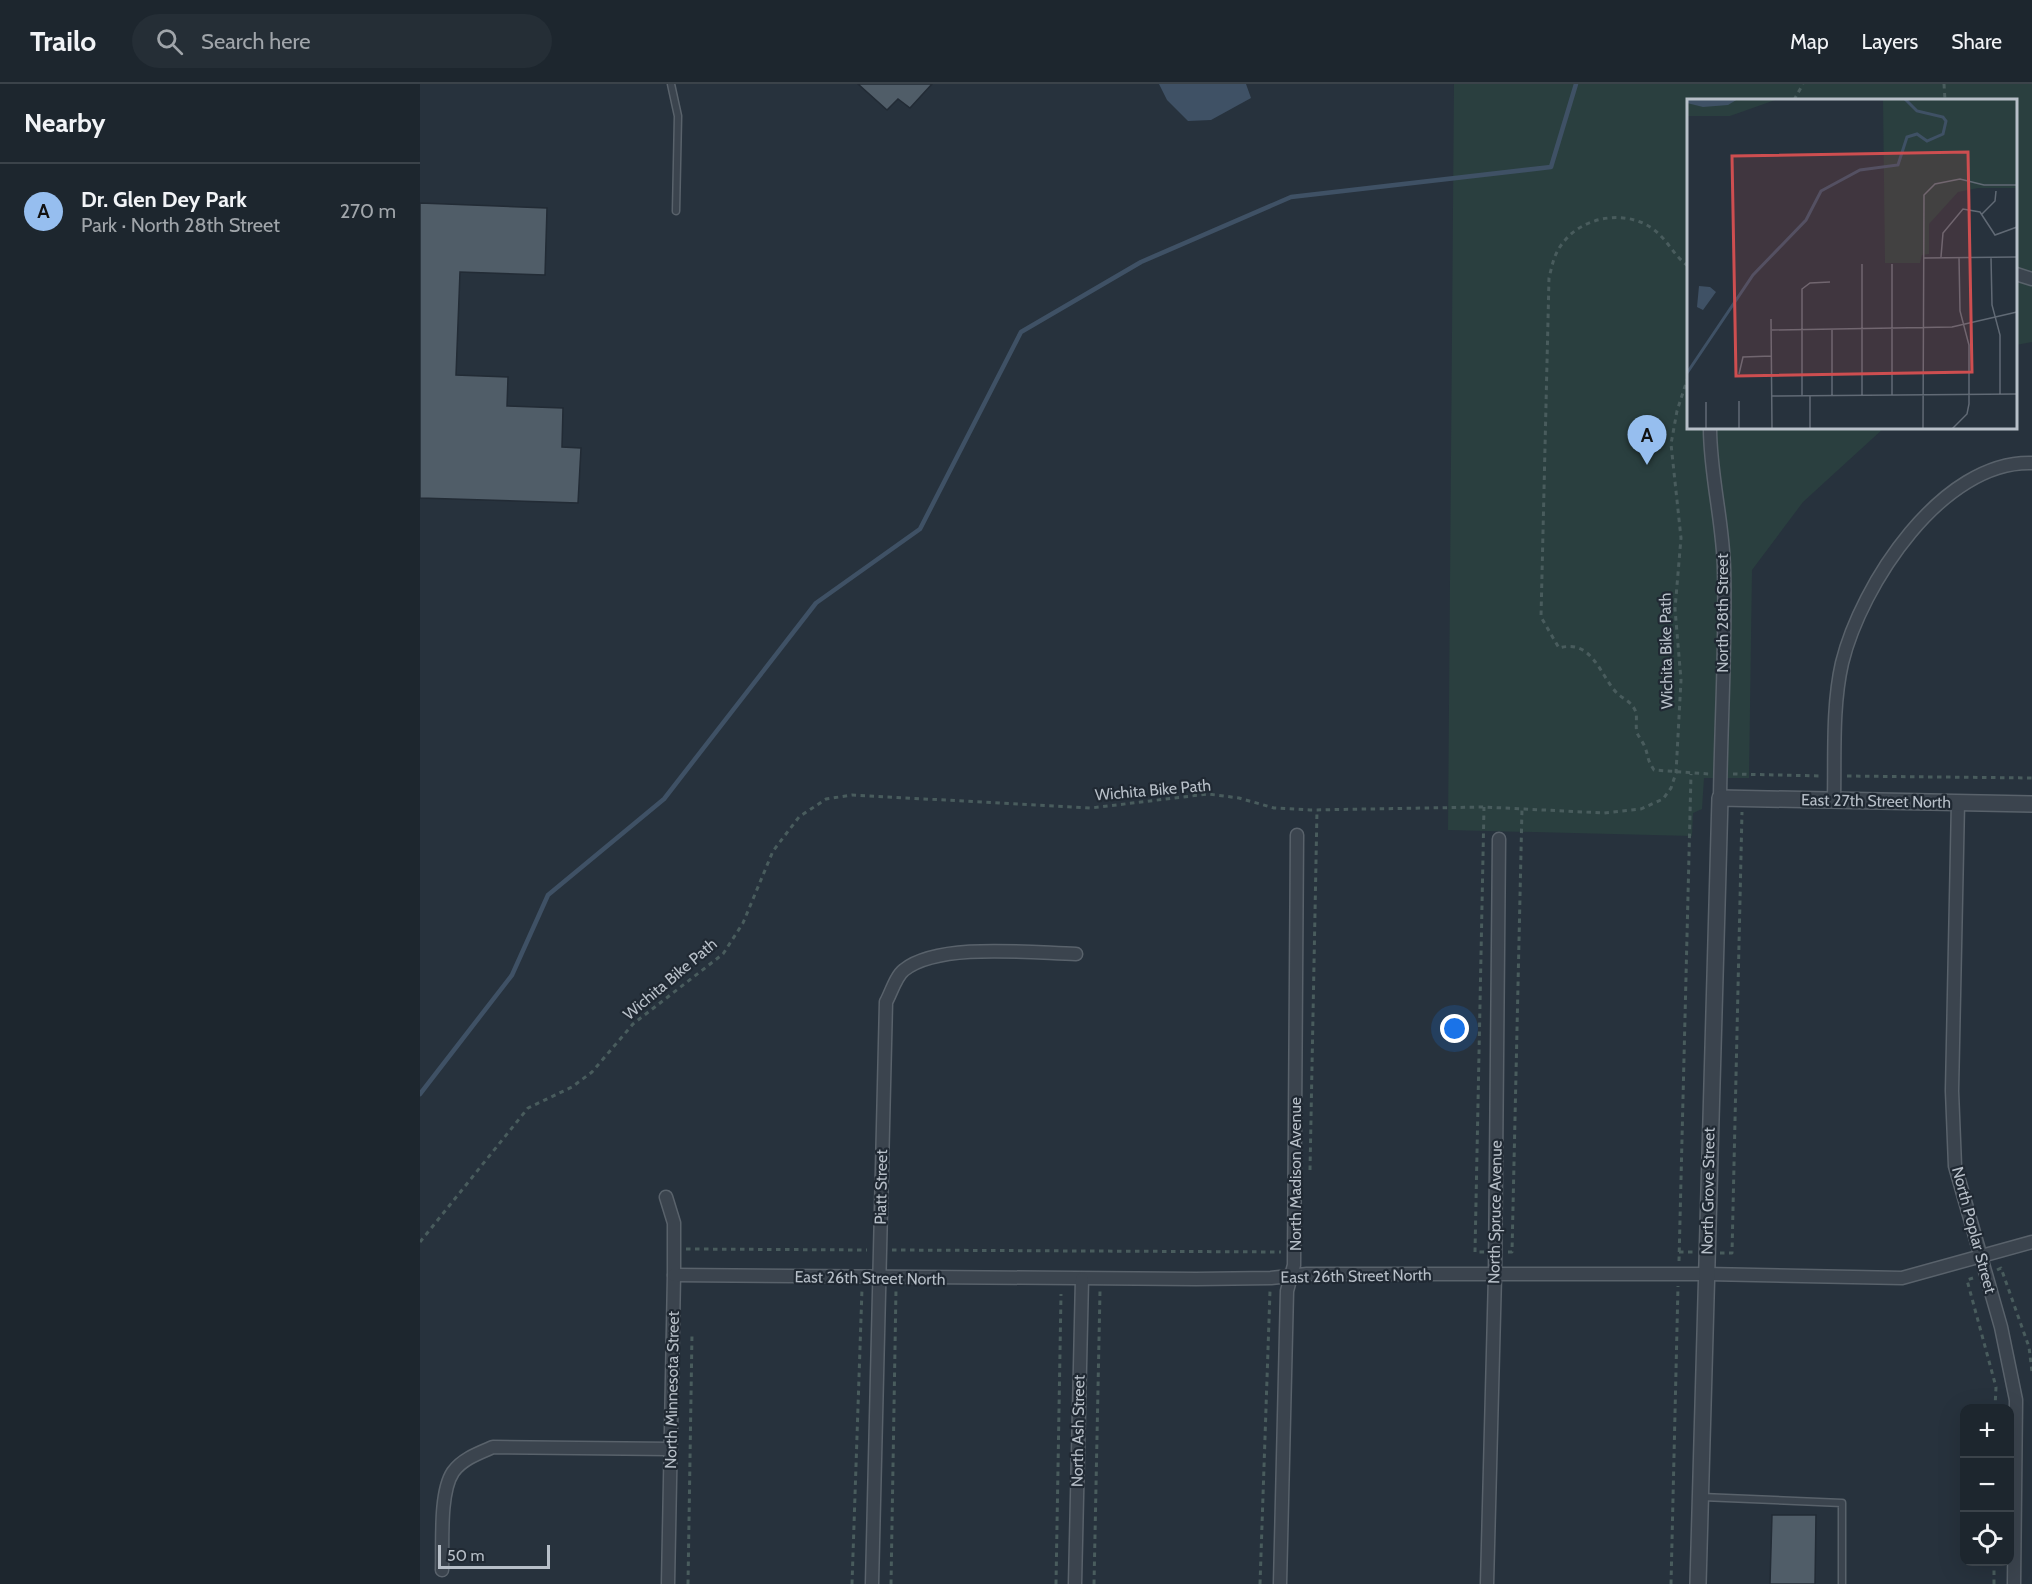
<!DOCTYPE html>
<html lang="en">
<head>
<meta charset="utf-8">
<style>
	:root { --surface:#1d262e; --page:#252e36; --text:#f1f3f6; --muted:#a0a5aa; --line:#3b434a; --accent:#96beef }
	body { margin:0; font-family:Cabin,sans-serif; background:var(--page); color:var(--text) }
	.controls { position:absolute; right:18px; bottom:18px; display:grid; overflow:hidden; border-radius:12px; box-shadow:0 6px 24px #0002 }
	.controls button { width:54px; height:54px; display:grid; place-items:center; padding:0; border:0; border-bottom:2px solid var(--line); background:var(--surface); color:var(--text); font:30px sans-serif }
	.scale { position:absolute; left:18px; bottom:15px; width:112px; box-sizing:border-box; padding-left:6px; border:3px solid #b7bfc8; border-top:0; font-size:16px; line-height:21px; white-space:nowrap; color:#b7bfc8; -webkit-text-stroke:4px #202933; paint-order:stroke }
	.you { position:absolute; left:1035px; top:945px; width:21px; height:21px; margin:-15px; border:4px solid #fff; border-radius:50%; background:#1a73e8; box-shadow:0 0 0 9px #1a73e833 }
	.badge { display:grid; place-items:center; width:39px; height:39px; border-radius:50%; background:var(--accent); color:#111; font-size:20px; font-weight:700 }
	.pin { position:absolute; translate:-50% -50px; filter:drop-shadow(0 2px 3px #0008) }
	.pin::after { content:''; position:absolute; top:32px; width:21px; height:18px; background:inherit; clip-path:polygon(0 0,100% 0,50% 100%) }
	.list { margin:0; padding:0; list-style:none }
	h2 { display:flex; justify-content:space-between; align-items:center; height:78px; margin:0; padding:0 24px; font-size:26px }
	h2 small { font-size:20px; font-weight:400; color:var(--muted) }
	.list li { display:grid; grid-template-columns:39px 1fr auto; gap:18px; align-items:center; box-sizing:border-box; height:96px; padding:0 24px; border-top:2px solid var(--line) }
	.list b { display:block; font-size:22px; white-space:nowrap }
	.list p { margin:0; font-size:20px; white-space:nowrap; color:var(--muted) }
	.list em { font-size:20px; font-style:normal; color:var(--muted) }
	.icon { flex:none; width:33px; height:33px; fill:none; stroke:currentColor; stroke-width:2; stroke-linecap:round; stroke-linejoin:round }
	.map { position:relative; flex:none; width:1612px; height:1500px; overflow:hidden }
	header { display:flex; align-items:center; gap:36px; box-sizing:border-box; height:84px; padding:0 30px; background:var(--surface); border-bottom:2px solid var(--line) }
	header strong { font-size:28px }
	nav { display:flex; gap:33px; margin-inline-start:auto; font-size:21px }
	.search { width:420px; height:54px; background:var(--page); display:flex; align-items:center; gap:15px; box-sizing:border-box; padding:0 21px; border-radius:33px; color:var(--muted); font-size:22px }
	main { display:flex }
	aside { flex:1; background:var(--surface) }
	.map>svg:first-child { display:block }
</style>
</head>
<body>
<header>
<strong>Trailo</strong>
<div class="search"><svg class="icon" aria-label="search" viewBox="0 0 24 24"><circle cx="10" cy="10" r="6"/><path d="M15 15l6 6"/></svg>Search here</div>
<nav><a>Map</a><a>Layers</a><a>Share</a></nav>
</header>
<main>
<aside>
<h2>Nearby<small></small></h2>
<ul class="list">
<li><span class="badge">A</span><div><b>Dr. Glen Dey Park</b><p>Park · North 28th Street</p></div><em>270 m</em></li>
</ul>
</aside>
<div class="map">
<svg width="1612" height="1500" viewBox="0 0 1612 1500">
	<rect width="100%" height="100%" fill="#27323d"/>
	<!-- green -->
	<path fill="#2a3f3f" d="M 1034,0 L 1612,0 L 1612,258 L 1596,261 L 1596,16 L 1268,16 L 1268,344 L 1464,344 L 1383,418 L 1332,486 L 1329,694 L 1284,694 L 1282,725 L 1273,729 L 1272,752 L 1028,746 Z"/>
	<!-- water -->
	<path fill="#3f5165" d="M 739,0 L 826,0 L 831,14 L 791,36 L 768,37 L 747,16 Z"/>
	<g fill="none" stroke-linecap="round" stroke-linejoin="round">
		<!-- stream -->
		<path stroke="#3f5165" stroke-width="4.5" d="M 0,1010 L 92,891 L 128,811 L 244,715 L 396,519 L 500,445 L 601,248 L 721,178 L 871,113 L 1131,83 L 1156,0"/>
	</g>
	<!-- building -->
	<g fill="#505d68" stroke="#222b35" stroke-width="1.5">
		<path d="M 438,0 L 512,0 L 490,24 L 478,15 L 467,26 Z"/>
		<path d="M 0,119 L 127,124 L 125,191 L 40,188 L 36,291 L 88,293 L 87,322 L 143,324 L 142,363 L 161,364 L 158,419 L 0,414 Z"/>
		<path d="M 1352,1431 L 1396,1431 L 1395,1500 L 1350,1500 Z"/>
	</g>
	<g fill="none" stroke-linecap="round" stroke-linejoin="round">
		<!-- service casing -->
		<g stroke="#59626b" stroke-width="9">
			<g id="service">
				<path d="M 251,0 L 258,32 L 256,127"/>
				<path d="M 1282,1413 L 1422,1419 L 1422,1500"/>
			</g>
		</g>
		<!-- minor casing -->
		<g stroke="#59626b" stroke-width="15">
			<g id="minor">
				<path d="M 1596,190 L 1612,195"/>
				<path d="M 1290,344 C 1290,391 1303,437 1304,485 C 1306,561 1301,638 1300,714"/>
				<path d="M 1414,716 C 1415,672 1412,623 1422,579 C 1441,501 1522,376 1612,379"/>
				<path d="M 1538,718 L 1532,1007 L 1535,1082 L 1581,1243 L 1596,1316 L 1594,1500"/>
				<path d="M 246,1113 L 254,1139 L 254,1191 L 248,1500"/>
				<path d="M 254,1191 L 776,1195 L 851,1194 L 887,1190 L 1287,1190 L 1482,1194 L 1612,1158"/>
				<path d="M 22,1486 C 23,1460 19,1409 33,1388 C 42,1375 59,1369 73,1363 L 251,1365"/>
				<path d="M 452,1500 L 466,918 C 471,909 476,892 484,886 C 519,858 612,869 656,870"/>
				<path d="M 655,1500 L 662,1195"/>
				<path d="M 860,1500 L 867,1207 L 874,1181 L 877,751"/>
				<path d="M 1067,1500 L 1075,1191 L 1079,755"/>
			</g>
		</g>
		<!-- tertiary casing -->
		<g stroke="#59626b" stroke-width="18">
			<path id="tertiary" d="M 1278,1500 L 1300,714 L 1612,720"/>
		</g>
		<!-- path -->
		<g stroke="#495c5d" stroke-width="3" stroke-dasharray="4.5 4.5" stroke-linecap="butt">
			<path d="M 1524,0 L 1525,16"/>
			<path d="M 1374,16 L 1383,0"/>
			<path d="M 1268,182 C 1254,172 1247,155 1233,145 C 1206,125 1162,132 1142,160 C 1134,170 1132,182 1129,194 L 1121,533 L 1139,564 C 1171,555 1179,588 1195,607 C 1202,615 1210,616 1215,626 C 1218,633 1215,641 1217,649 C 1219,653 1222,657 1224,661 C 1229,672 1226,674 1234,686 L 1289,690"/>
			<path d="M 1313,690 L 1403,692"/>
			<path d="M 1427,692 L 1612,694"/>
			<path d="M 890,1086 L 897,726"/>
			<path d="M 0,1158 L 108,1024 L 152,1003 L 172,988 L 213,940 L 303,870 L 323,839 L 353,767 L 379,733 L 406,715 L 432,711 L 671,724 L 788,710 L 819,714 L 854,724 L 890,726 L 1064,723 L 1184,729 L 1221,725 L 1243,715 L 1251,704 L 1256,689 L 1261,596 L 1255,525 L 1261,454 L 1251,360 L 1257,327 L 1268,293"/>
			<path d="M 266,1165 L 447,1166"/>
			<path d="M 472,1166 L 861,1168"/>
			<path d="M 1064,1168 L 1055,1168 L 1064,723"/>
			<path d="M 1088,1168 L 1092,1168 L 1102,724"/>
			<path d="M 1259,1168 L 1273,1168"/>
			<path d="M 1300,1169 L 1312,1169 L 1322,728"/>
			<path d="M 1259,1177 L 1271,690"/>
			<path d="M 1577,1186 L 1581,1184 L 1609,1263 L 1612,1288"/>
			<path d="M 1553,1194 L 1547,1196 L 1576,1303 L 1575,1324"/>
			<path d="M 268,1500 L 272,1250"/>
			<path d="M 432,1500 L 442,1205"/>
			<path d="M 471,1500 L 476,1205"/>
			<path d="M 636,1500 L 641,1210"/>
			<path d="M 674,1500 L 680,1207"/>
			<path d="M 840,1500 L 850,1207"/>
			<path d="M 1251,1500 L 1258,1202"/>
			<path d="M 1574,1500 L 1574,1478"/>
		</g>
		<!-- service -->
		<use href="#service" stroke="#3b444e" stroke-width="6"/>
		<!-- minor -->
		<use href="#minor" stroke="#3b444e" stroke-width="12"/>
		<!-- tertiary -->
		<use href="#tertiary" stroke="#3b444e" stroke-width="15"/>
	</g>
	<g text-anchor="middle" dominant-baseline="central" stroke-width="4.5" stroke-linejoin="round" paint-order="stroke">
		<!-- street labels -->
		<g font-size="16" fill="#b7bfc8" stroke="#202933">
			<text transform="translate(1302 529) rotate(-90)">North 28th Street</text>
			<text transform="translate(1246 567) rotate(-91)">Wichita Bike Path</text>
			<text transform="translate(733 706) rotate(-5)">Wichita Bike Path</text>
			<text transform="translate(1456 717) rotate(1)">East 27th Street North</text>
			<text transform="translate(250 895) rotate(-40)">Wichita Bike Path</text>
			<text transform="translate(875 1090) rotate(-90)">North Madison Avenue</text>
			<text transform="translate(461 1103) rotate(-89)">Piatt Street</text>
			<text transform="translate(1288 1107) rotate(-89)">North Grove Street</text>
			<text transform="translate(1075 1128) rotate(-89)">North Spruce Avenue</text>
			<text transform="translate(1554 1146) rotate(75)">North Poplar Street</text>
			<text transform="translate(936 1192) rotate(-1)">East 26th Street North</text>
			<text transform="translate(450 1194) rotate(1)">East 26th Street North</text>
			<text transform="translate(252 1306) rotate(-89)">North Minnesota Street</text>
			<text transform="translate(658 1347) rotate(-89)">North Ash Street</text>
		</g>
	</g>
	<!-- overview -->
	<g transform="translate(1267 15)">
		<rect width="330" height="330" fill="#27323d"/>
		<path d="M 0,0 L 91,0 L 43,17 L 0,17 ZM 196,0 L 330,0 L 330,89 L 291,89 L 271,93 L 242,125 L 242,155 L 235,156 L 233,164 L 198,164 Z" fill="#2a3f3f"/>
		<path d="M 0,0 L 51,0 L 41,6 L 16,8 L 0,4 ZM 12,187 L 23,188 L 29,193 L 16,211 L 10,208 Z" fill="#3f5165"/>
		<path fill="none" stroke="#3f5165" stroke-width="3" d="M 0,274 L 66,176 L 119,121 L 134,92 L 173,71 L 211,66 L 220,38 L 230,35 L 240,42 L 256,35 L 259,22 L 256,18 L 230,12 L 218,0"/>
		<path fill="none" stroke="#616a75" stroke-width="1.5" d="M 295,115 L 308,102 L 309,92M 254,158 L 256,134 L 276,110 L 293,113 L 308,136 L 330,128M 304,158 L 305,206 L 313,236 L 313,295M 237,159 L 330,158M 84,220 L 85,330M 85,231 L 265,228 L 330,213M 52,275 L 56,258 L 85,257M 145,296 L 145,231M 175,296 L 175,165M 205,296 L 205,165M 85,297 L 330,295M 115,297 L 115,190 L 123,184 L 143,183M 123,297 L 123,330M 52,302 L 52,330M 19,303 L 19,330M 236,330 L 237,96 L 248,85 L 273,80 L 297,86 L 330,86M 265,330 L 280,315 L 282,305 L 282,246 L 273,212 L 272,158"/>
		<path fill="#ce4e50" fill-opacity="0.15" stroke="#ce4e50" stroke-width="3" d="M 281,53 L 285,273 L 49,277 L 45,57 Z"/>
		<rect width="330" height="330" fill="none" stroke="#b7bfc8" stroke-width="3"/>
	</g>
</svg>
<div class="controls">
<button>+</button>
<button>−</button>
<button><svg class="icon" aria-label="locate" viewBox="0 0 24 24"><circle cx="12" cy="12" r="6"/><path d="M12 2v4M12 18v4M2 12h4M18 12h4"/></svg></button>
</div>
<div class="scale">50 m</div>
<div class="you"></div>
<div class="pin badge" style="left:1227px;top:381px">A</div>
</div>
</main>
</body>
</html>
